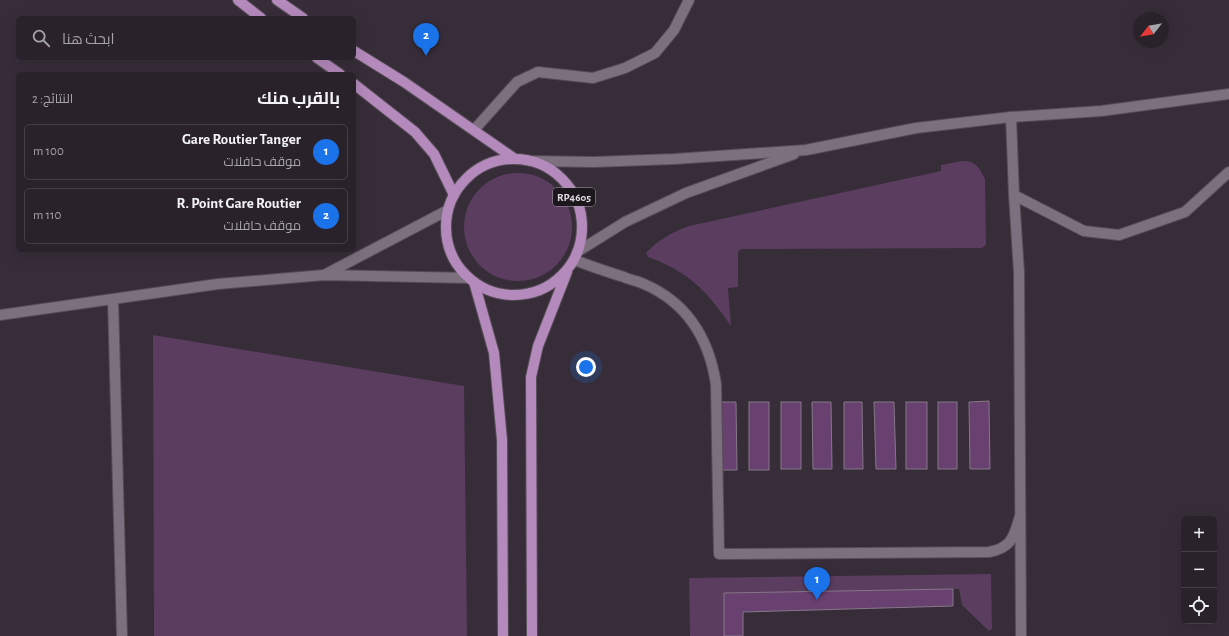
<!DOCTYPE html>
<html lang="ar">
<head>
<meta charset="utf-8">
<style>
	:root { --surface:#29222b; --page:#312a33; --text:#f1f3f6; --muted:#a5a4a9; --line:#453f47; --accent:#1a73e8 }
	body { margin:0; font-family:"Alegreya Sans",Cairo,sans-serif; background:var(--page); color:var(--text); direction:rtl }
	.controls { position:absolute; right:12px; bottom:12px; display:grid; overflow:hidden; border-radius:6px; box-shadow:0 4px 16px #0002 }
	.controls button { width:36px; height:36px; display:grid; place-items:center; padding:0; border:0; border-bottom:1px solid var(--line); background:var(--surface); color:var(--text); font:20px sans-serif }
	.compass { position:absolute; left:1133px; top:12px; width:36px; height:36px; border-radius:50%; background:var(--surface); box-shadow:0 4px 16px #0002; rotate:239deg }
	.you { position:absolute; left:586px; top:367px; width:14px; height:14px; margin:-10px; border:3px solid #fff; border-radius:50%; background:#1a73e8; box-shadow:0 0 0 6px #1a73e833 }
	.badge { display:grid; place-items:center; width:26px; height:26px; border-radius:50%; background:var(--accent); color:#fff; font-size:13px; font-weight:700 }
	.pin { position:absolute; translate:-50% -33px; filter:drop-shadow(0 1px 2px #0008) }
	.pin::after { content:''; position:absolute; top:21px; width:14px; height:12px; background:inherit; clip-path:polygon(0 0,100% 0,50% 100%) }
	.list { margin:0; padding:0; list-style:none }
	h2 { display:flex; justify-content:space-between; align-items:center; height:52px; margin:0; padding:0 16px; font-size:17px }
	h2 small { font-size:13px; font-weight:400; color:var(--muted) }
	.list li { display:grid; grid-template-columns:26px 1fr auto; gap:12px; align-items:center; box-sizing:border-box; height:56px; margin:0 8px 8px; padding:0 8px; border:1px solid var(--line); border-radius:6px }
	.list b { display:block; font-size:15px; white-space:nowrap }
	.list p { margin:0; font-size:13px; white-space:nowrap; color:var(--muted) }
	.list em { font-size:13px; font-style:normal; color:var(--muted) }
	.icon { flex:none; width:22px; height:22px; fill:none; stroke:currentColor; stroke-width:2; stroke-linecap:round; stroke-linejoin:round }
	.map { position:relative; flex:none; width:1229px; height:636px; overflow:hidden; direction:ltr }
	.search { position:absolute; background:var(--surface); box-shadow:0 4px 16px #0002; left:16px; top:16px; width:340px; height:44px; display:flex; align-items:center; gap:10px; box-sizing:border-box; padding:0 14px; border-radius:6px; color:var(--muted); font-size:15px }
	.panel { position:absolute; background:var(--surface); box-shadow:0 4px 16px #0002; left:16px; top:72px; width:340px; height:180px; border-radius:6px; direction:rtl }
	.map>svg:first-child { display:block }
</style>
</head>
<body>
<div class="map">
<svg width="1229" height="636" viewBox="0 0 1229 636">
	<rect width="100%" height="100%" fill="#372d39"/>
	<!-- green -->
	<g fill="#5a3d5f">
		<path d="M 962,161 C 975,160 980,168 985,179 L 986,245 L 982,248 L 741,249 L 738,252 L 738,287 L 728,288 L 731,326 C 706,290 689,272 648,257 L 646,253 C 660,239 670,233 689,226 L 941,171 L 941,165 Z"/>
		<circle cx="518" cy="227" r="54"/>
		<path d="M 153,335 L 464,386 L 467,636 L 154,636 Z"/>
		<path d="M 991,574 L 992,629 L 989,631 L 962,605 L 959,589 L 724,593 L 724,636 L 690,636 L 689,578 Z"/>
	</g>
	<!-- building -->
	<g fill="#694171" stroke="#857887">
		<path d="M 989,401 L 990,469 L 970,469 L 969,402 Z"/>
		<path d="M 719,402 L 736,402 L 737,470 L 720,470 Z"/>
		<rect x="749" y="402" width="20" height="68"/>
		<rect x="781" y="402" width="20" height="67"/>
		<path d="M 812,402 L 831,402 L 832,469 L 813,469 Z"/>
		<path d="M 844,402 L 862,402 L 863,469 L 844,469 Z"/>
		<path d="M 874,402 L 894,402 L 896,469 L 876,469 Z"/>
		<rect x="906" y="402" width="21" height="67"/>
		<rect x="938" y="402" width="19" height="67"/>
		<path d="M 953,589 L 953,606 L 743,612 L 743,636 L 724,636 L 724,593 Z"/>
	</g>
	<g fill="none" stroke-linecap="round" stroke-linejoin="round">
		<!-- service casing -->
		<g stroke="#554c56" stroke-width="12">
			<g id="service">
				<path d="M 1011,117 L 1014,195 L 1019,272 L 1021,636"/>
				<path d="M 1014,195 L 1084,231 L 1119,235 L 1185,212 L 1229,172"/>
				<path d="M 574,260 C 591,266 607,272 624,277 C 630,280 638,281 644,284 C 688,303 709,339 716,384 L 719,554 L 989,552 C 1012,548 1014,536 1020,516"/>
				<path d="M 113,299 L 122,636"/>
			</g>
		</g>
		<!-- minor casing -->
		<g stroke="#554c56" stroke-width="12">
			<path id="minor" d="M 474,130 L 517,82 L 538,72 L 593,78 L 625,68 L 655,53 L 674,30 L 689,0"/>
		</g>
		<!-- tertiary casing -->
		<g stroke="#554c56" stroke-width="12">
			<g id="tertiary">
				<path d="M 531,161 L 594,162 L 674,159 L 806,150 L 916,128 L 1011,117 L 1101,111 L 1229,94"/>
				<path d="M 577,252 L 625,222 L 686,193 L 794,154"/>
				<path d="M 326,274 L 448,210"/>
				<path d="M 0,315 L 218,284 L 324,275 L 469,278"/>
			</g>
		</g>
		<!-- primary casing -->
		<g stroke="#554c56" stroke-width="12">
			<g id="primary">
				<path d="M 238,0 L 261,18"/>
				<path d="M 277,0 L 303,18"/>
				<path d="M 354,51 L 404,82 L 515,159"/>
				<path d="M 317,58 L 340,74"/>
				<path d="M 354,84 L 415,132 L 434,154 L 454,195"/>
				<circle cx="514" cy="227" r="68"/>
				<path d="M 474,282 L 494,353 L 502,440 L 503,636"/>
				<path d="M 532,636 L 531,377 L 538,346 L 567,272"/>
			</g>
		</g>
		<!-- service -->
		<use href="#service" stroke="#7c707e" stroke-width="10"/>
		<!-- minor -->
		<use href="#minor" stroke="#7c707e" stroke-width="10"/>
		<!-- tertiary -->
		<use href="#tertiary" stroke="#7c707e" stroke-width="10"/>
		<!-- primary -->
		<use href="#primary" stroke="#b48abc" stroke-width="10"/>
	</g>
	<g text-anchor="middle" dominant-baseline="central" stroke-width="4" stroke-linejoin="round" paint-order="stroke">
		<!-- shield labels -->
		<rect fill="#1c171d" stroke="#a6a0a7" stroke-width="1" x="553" y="188" width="42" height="18" rx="3"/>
		<g font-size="11" font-weight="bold" fill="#e1dae2">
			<text x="574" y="197">RP4605</text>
		</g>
	</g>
</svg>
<div class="controls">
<button>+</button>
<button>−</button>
<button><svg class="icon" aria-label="locate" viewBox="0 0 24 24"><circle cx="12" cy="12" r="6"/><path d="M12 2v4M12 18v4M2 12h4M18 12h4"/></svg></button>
</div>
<svg class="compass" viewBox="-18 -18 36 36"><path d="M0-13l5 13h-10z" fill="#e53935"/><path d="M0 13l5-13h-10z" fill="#a5a4a9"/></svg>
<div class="you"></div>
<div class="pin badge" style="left:817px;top:600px">1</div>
<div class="pin badge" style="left:426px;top:56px">2</div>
<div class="search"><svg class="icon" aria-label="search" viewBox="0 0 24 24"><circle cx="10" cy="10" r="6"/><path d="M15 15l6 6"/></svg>ابحث هنا</div>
<section class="panel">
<h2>بالقرب منك<small>النتائج: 2</small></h2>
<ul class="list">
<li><span class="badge">1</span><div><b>Gare Routier Tanger</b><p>موقف حافلات</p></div><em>100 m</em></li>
<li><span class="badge">2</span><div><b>R. Point Gare Routier</b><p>موقف حافلات</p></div><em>110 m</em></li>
</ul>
</section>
</div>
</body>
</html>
